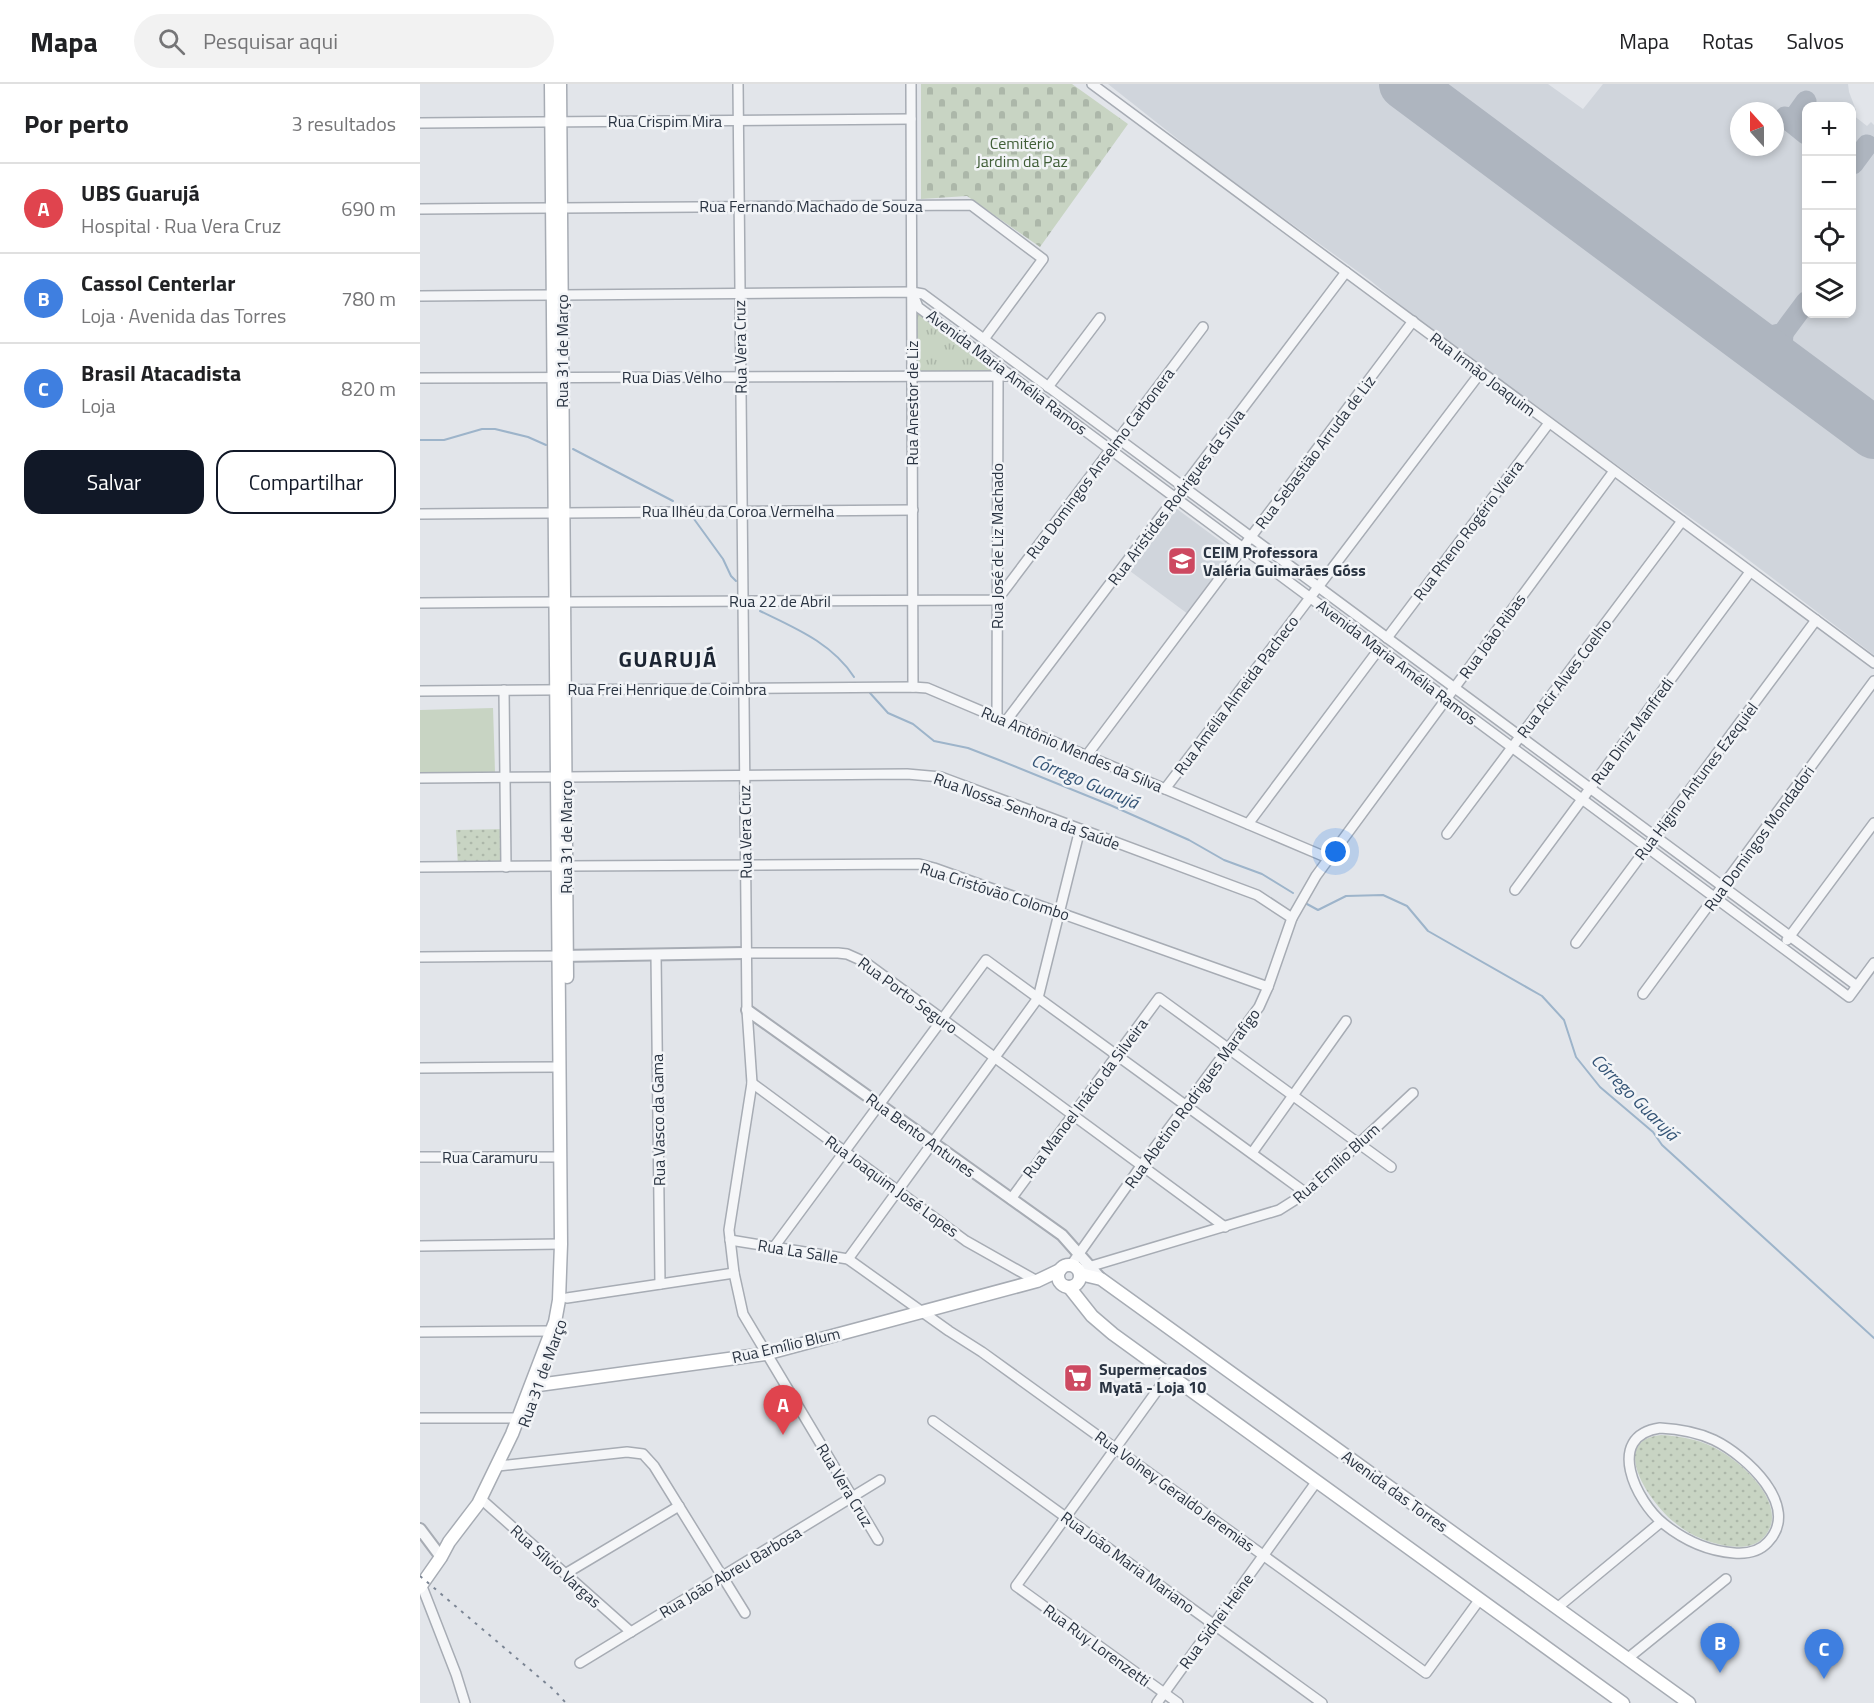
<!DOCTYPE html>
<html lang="pt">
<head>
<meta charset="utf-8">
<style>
	:root { --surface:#fff; --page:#f2f2f2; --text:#202124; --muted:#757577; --line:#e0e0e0; --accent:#111827 }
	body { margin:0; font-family:"Titillium Web",sans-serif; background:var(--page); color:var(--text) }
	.controls { position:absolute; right:18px; top:18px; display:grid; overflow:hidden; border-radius:12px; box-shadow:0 3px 9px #0003 }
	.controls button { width:54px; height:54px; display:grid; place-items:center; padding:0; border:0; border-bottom:2px solid var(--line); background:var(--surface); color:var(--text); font:30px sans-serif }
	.compass { position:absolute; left:1310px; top:18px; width:54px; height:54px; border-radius:50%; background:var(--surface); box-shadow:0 3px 9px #0003; rotate:339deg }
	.you { position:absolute; left:916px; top:768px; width:21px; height:21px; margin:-15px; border:4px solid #fff; border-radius:50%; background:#1a73e8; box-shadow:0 0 0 9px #1a73e833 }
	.badge { display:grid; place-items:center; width:39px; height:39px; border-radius:50%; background:var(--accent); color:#fff; font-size:20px; font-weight:700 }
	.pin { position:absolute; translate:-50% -50px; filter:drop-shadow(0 2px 3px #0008) }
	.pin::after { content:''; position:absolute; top:32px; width:21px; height:18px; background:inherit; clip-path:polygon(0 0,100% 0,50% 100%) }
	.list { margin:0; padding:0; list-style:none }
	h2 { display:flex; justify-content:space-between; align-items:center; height:78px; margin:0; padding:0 24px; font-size:26px }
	h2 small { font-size:20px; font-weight:400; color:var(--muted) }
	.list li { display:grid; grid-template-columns:39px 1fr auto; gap:18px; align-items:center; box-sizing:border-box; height:90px; padding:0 24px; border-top:2px solid var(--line) }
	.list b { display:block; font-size:22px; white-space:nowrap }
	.list p { margin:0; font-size:20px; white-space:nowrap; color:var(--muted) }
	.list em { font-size:20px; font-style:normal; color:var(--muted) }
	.actions { display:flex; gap:12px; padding:18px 24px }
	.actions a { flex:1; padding:14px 0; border:2px solid var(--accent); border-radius:18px; text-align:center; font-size:21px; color:var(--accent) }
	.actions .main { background:var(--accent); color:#fff }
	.icon { flex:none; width:33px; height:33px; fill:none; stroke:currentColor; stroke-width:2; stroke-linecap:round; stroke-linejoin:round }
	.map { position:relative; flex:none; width:1454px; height:1619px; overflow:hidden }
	header { display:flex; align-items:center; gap:36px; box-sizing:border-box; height:84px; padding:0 30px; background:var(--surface); border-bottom:2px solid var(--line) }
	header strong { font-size:28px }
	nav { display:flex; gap:33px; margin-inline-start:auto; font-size:21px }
	.search { width:420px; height:54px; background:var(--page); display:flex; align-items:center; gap:15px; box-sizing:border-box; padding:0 21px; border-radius:33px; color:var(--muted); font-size:22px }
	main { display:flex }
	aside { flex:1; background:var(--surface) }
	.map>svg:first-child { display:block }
</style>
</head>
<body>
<header>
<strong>Mapa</strong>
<div class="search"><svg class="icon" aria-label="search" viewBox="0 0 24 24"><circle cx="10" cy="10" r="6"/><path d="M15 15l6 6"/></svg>Pesquisar aqui</div>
<nav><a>Mapa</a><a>Rotas</a><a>Salvos</a></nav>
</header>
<main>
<aside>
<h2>Por perto<small>3 resultados</small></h2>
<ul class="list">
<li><span class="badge" style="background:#e0444e">A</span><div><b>UBS Guarujá</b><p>Hospital · Rua Vera Cruz</p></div><em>690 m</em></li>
<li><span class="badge" style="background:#3f7fe0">B</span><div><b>Cassol Centerlar</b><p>Loja · Avenida das Torres</p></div><em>780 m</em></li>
<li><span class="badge" style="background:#3f7fe0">C</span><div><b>Brasil Atacadista</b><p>Loja</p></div><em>820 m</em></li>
</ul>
<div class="actions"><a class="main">Salvar</a><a>Compartilhar</a></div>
</aside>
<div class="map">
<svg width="1454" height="1619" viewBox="0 0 1454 1619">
	<defs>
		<pattern id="grass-tufts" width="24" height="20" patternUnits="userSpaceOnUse" patternTransform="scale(1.5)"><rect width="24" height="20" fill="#c8d4c3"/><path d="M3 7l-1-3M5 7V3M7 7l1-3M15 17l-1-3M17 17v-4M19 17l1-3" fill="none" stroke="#acb7a9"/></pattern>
		<pattern id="cemetery-stones" width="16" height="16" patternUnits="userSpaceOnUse" patternTransform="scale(1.5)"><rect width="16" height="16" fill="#c8d4c3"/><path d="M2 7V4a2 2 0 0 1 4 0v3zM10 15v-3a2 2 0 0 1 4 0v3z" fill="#acb7a9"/></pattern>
		<pattern id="park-dots" width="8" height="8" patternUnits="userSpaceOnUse" patternTransform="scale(1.5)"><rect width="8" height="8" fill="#c8d4c3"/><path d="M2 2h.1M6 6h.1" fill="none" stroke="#acb7a9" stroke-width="1.8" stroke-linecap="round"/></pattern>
	</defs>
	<rect width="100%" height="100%" fill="#e2e5ea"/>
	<!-- built -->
	<g fill="#d0d5dc" fill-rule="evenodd">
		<path d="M 688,0 L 1128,0 L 1163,25 L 1183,0 L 1428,0 L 1429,8 L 1436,26 L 1433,31 L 1447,42 L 1451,38 L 1454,41 L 1454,571 L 1314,465 L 1020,254 L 951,197 L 793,83 ZM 1386,22 L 1432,22 L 1432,230 L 1386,230 ZM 1319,27 L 1355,27 L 1355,63 L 1319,63 Z"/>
		<path d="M 757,425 L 815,468 L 768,530 L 710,487 Z"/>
	</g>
	<!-- grass -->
	<path fill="url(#grass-tufts)" d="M 492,208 L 499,223 L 591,292 L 492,292 Z"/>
	<!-- cemetery -->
	<path fill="url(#cemetery-stones)" d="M 501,0 L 652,0 L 708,40 L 620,163 L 547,112 L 501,115 Z"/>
	<!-- park -->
	<g fill="url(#park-dots)">
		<path d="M 86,745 L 86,783 L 38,783 L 36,746 Z"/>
		<path d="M 1241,1351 C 1262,1352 1283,1356 1302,1368 C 1326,1382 1369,1423 1345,1452 C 1336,1463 1322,1464 1308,1462 C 1288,1459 1269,1451 1254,1438 C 1232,1421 1186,1357 1241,1351 Z"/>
	</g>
	<!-- pitch -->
	<path fill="#c8d4c3" d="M 73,624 L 75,688 L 0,690 L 0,626 Z"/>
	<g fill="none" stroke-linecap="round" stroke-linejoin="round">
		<!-- stream -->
		<g stroke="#9db4ca" stroke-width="2">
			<path d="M 0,356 L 24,356 L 62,345 L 75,345 L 108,353 L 126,361"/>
			<path d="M 153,365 L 253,417"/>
			<path d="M 274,435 L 303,475 L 311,492 L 316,497"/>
			<path d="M 340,527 C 375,544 412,559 434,593"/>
			<path d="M 450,609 L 468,629 L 493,640 L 514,657 L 548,664 L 579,676 L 690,721 L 769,756 L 804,776 L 842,790 L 873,809"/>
			<path d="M 887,820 L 898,826 L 926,812 L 963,811 L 987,822 L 1008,847 L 1122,912 L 1144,936 L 1156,973 L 1180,1003 L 1233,1048 L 1242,1061 L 1454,1254"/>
		</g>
		<!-- taxiway -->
		<g stroke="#aeb5bf" stroke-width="21">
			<path d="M 1365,33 L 1386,50"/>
			<path d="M 1371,38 L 1386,17"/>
			<path d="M 1433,80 L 1447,61"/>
			<path d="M 1363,249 L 1362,265 L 1368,285"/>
			<path d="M 1331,257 L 1363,249 L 1386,218"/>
		</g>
		<!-- runway -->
		<path stroke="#aeb5bf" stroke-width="52" d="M 985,0 L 1454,349"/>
		<!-- minor casing -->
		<g stroke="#a7acb4" stroke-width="12">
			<g id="minor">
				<path d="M 318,0 L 327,926 L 332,999 L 309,1146 L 314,1189 L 323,1230 L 458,1456"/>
				<path d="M 491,0 L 493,603"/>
				<path d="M 672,0 L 1454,579"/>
				<path d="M 0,39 L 491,35"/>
				<path d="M 141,124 L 551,121 L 623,175 L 564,255"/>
				<path d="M 0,125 L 132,124"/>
				<path d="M 492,208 L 498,223 L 1429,913 L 1454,879"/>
				<path d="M 142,211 L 492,208 L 503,210 L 1437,902"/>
				<path d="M 0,212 L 133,211"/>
				<path d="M 0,294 L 592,292"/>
				<path d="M 628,303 L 680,234"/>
				<path d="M 144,429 L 493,426"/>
				<path d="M 0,430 L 135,429"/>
				<path d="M 144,518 L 577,516 L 783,243"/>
				<path d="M 0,519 L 135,518"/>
				<path d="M 967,554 L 1129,339"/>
				<path d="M 84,606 L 86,783"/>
				<path d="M 0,607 L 493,603 L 507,604 L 908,774"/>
				<path d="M 577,633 L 578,292"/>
				<path d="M 586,637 L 926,188"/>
				<path d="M 667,671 L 993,237"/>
				<path d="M 146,693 L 487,690 L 521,693 L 837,811 L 872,834"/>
				<path d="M 0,694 L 137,693"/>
				<path d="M 745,705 L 1061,288"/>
				<path d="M 828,740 L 959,565"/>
				<path d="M 1027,750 L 1262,437"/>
				<path d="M 146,782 L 499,780 L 514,784 L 848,903"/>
				<path d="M 0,783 L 138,782"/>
				<path d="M 1095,806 L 1330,488"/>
				<path d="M 1367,856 L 1454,739"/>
				<path d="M 1156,859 L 1396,536"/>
				<path d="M 326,869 L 418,869 L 427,870 L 445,878 L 805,1143"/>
				<path d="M 236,871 L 240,1200"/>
				<path d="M 0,873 L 138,872"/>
				<path d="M 1223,910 L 1454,597"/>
				<path d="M 0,984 L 139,983"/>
				<path d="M 332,999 L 546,1157 L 617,1197"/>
				<path d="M 832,1069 L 926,937"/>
				<path d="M 0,1073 L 140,1073"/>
				<path d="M 591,1115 L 739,914 L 971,1083"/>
				<path d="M 310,1156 L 428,1175 L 529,1247 L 562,1268 L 1006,1589 L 1060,1515"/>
				<path d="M 0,1162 L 141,1160"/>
				<path d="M 354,1163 L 566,876 L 886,1109"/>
				<path d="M 428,1175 L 618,914 L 660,745"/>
				<path d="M 651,1181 L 721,1082 L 839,923 L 848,903 L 872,834 L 896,792 L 1194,387"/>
				<path d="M 665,1184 L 859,1126 L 886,1109 L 993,1009"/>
				<path d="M 147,1214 L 314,1189"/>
				<path d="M 0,1248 L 132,1247"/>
				<path d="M 749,1290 L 596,1502 L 758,1619"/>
				<path d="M 0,1334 L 98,1334"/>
				<path d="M 513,1337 L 902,1619"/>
				<path d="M 1240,1344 C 1259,1345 1277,1348 1294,1356 C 1325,1371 1382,1422 1348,1458 C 1339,1468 1327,1470 1314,1469 C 1288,1467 1264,1456 1244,1440 C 1216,1418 1184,1352 1240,1344 Z"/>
				<path d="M 78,1382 L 207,1368 L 223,1370 L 234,1382 L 325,1529"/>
				<path d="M 61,1415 L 211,1548"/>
				<path d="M 145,1490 L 259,1422"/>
				<path d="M 1,1500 L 36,1590 L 45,1619"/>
				<path d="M 1137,1524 L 1241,1438"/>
				<path d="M 1207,1575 L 1306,1495"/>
				<path d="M 160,1579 L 460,1396"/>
				<path d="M 737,1619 L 897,1397"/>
			</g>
		</g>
		<!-- tertiary casing -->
		<g stroke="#a7acb4" stroke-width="14">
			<g id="tertiary">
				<path d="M 140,872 L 326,869"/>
				<path d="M 327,926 L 642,1151 L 681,1195"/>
				<path d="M 0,1445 L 21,1473"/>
			</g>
		</g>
		<!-- secondary casing -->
		<g stroke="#a7acb4" stroke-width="15">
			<g id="secondary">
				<path d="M 140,0 L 147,893"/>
				<circle cx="649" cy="1192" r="11"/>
				<path d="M 660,1190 L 681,1195 L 1269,1619"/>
				<path d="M 649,1203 L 672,1232 L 693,1250 L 1203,1619"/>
				<path d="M 111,1302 L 345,1270 L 617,1197 L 640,1186"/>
				<path d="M 0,1503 L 21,1473 L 29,1458 L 58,1420 L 92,1350 L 135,1238 L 139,1216 L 141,1160 L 131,0"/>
			</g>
		</g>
		<!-- minor -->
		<use href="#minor" stroke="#f5f6f8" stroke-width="9"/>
		<!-- tertiary -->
		<use href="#tertiary" stroke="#f5f6f8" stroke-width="10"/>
		<!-- secondary -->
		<use href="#secondary" stroke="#fff" stroke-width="12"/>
		<!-- rail -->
		<path stroke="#7b8594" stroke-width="2" stroke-dasharray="3 6" stroke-linecap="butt" d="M 0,1492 L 134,1606 L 146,1619"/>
	</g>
	<!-- icons -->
	<defs>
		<g id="school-square" transform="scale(1.5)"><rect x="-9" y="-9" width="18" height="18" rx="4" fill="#cd4961" stroke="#f2f4f7"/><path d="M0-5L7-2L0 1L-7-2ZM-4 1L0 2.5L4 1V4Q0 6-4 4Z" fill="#fff"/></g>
		<g id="supermarket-square" transform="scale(1.5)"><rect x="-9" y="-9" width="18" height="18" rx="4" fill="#cd4961" stroke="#f2f4f7"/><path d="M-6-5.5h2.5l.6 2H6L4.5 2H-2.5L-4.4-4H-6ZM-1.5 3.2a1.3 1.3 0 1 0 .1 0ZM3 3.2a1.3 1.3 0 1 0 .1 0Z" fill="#fff"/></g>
	</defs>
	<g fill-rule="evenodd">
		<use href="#school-square" x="762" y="477"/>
		<use href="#supermarket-square" x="658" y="1294"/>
	</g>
	<g text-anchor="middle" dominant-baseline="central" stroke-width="5" stroke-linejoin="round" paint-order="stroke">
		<!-- street labels -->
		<g font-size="16" fill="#2a3442" stroke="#f2f4f7">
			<text x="245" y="37">Rua Crispim Mira</text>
			<text x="391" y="122">Rua Fernando Machado de Souza</text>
			<text transform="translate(320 263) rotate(-91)">Rua Vera Cruz</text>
			<text transform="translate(142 267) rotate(-90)">Rua 31 de Março</text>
			<text transform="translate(587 288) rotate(37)">Avenida Maria Amélia Ramos</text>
			<text transform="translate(1063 290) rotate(37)">Rua Irmão Joaquim</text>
			<text x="252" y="293">Rua Dias Velho</text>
			<text transform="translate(492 319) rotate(-90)">Rua Anestor de Liz</text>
			<text transform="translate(895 368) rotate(-53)">Rua Sebastião Arruda de Liz</text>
			<text transform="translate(680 379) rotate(-53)">Rua Domingos Anselmo Carbonera</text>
			<text transform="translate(756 413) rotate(-53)">Rua Aristides Rodrigues da Silva</text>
			<text x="318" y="427">Rua Ilhéu da Coroa Vermelha</text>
			<text transform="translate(1048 446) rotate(-53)">Rua Rheno Rogério Vieira</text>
			<text transform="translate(577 462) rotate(-90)">Rua José de Liz Machado</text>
			<text x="360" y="517">Rua 22 de Abril</text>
			<text transform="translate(1072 552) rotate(-54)">Rua João Ribas</text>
			<text transform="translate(977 578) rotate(37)">Avenida Maria Amélia Ramos</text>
			<text transform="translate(1144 594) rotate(-53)">Rua Acir Alves Coelho</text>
			<text x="247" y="605">Rua Frei Henrique de Coimbra</text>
			<text transform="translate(816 611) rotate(-53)">Rua Amélia Almeida Pacheco</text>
			<text transform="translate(1212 647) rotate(-54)">Rua Diniz Manfredi</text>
			<text transform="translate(652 665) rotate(23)">Rua Antônio Mendes da Silva</text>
			<text transform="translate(1276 697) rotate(-53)">Rua Higino Antunes Ezequiel</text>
			<text transform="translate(607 727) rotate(20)">Rua Nossa Senhora da Saúde</text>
			<text transform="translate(325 748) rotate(-91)">Rua Vera Cruz</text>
			<text transform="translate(146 753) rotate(-90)">Rua 31 de Março</text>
			<text transform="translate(1339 754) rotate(-54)">Rua Domingos Mondadori</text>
			<text transform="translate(575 807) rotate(18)">Rua Cristóvão Colombo</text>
			<text transform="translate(488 911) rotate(36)">Rua Porto Seguro</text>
			<text transform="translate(665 1014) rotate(-53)">Rua Manoel Inácio da Silveira</text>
			<text transform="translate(772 1014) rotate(-54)">Rua Abetino Rodrigues Marafigo</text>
			<text transform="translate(238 1036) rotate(-91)">Rua Vasco da Gama</text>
			<text transform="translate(501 1051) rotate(36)">Rua Bento Antunes</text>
			<text x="70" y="1073">Rua Caramuru</text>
			<text transform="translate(916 1079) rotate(-42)">Rua Emílio Blum</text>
			<text transform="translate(472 1102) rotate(36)">Rua Joaquim José Lopes</text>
			<text transform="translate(378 1167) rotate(9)">Rua La Salle</text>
			<text transform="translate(366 1261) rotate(-13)">Rua Emílio Blum</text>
			<text transform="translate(122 1289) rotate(-70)">Rua 31 de Março</text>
			<text transform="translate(425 1401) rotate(59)">Rua Vera Cruz</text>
			<text transform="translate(755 1407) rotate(36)">Rua Volney Geraldo Jeremias</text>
			<text transform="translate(975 1407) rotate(36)">Avenida das Torres</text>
			<text transform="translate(708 1478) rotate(36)">Rua João Maria Mariano</text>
			<text transform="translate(136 1482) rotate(42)">Rua Sílvio Vargas</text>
			<text transform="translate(310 1488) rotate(-31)">Rua João Abreu Barbosa</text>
			<text transform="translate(796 1537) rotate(-54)">Rua Sidnei Heine</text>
			<text transform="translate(677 1561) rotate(36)">Rua Ruy Lorenzetti</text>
		</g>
		<!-- park labels -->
		<g font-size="16" fill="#405e37" stroke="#f2f4f7">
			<text x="602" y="59">Cemitério<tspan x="602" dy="18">Jardim da Paz</tspan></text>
		</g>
		<!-- poi labels -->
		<g font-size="16" font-weight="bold" fill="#2a3442" stroke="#f2f4f7" text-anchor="start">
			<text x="783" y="468">CEIM Professora<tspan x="783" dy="18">Valéria Guimarães Góss</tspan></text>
			<text x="679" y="1285">Supermercados<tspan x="679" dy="18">Myatã - Loja 10</tspan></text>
		</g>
		<!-- water labels -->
		<g font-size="18" font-style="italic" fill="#345476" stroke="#f2f4f7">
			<text transform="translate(665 697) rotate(23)">Córrego Guarujá</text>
			<text transform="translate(1215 1013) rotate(45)">Córrego Guarujá</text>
		</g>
		<!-- district labels -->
		<g font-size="22" font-weight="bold" letter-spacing="1.5" fill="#1c2533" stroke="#f2f4f7">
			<text x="248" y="575">GUARUJÁ</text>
		</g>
	</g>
</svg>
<div class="controls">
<button>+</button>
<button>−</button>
<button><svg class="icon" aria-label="locate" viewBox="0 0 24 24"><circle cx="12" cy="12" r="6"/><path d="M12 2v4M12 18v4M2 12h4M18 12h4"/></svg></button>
<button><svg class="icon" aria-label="layers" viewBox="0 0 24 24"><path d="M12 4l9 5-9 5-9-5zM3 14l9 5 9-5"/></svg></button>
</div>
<svg class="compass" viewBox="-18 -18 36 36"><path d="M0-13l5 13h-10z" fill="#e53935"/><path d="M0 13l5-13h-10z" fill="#757577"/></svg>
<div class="you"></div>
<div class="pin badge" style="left:363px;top:1351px;background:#e0444e">A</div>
<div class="pin badge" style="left:1300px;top:1589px;background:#3f7fe0">B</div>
<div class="pin badge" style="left:1404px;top:1595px;background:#3f7fe0">C</div>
</div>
</main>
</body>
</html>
